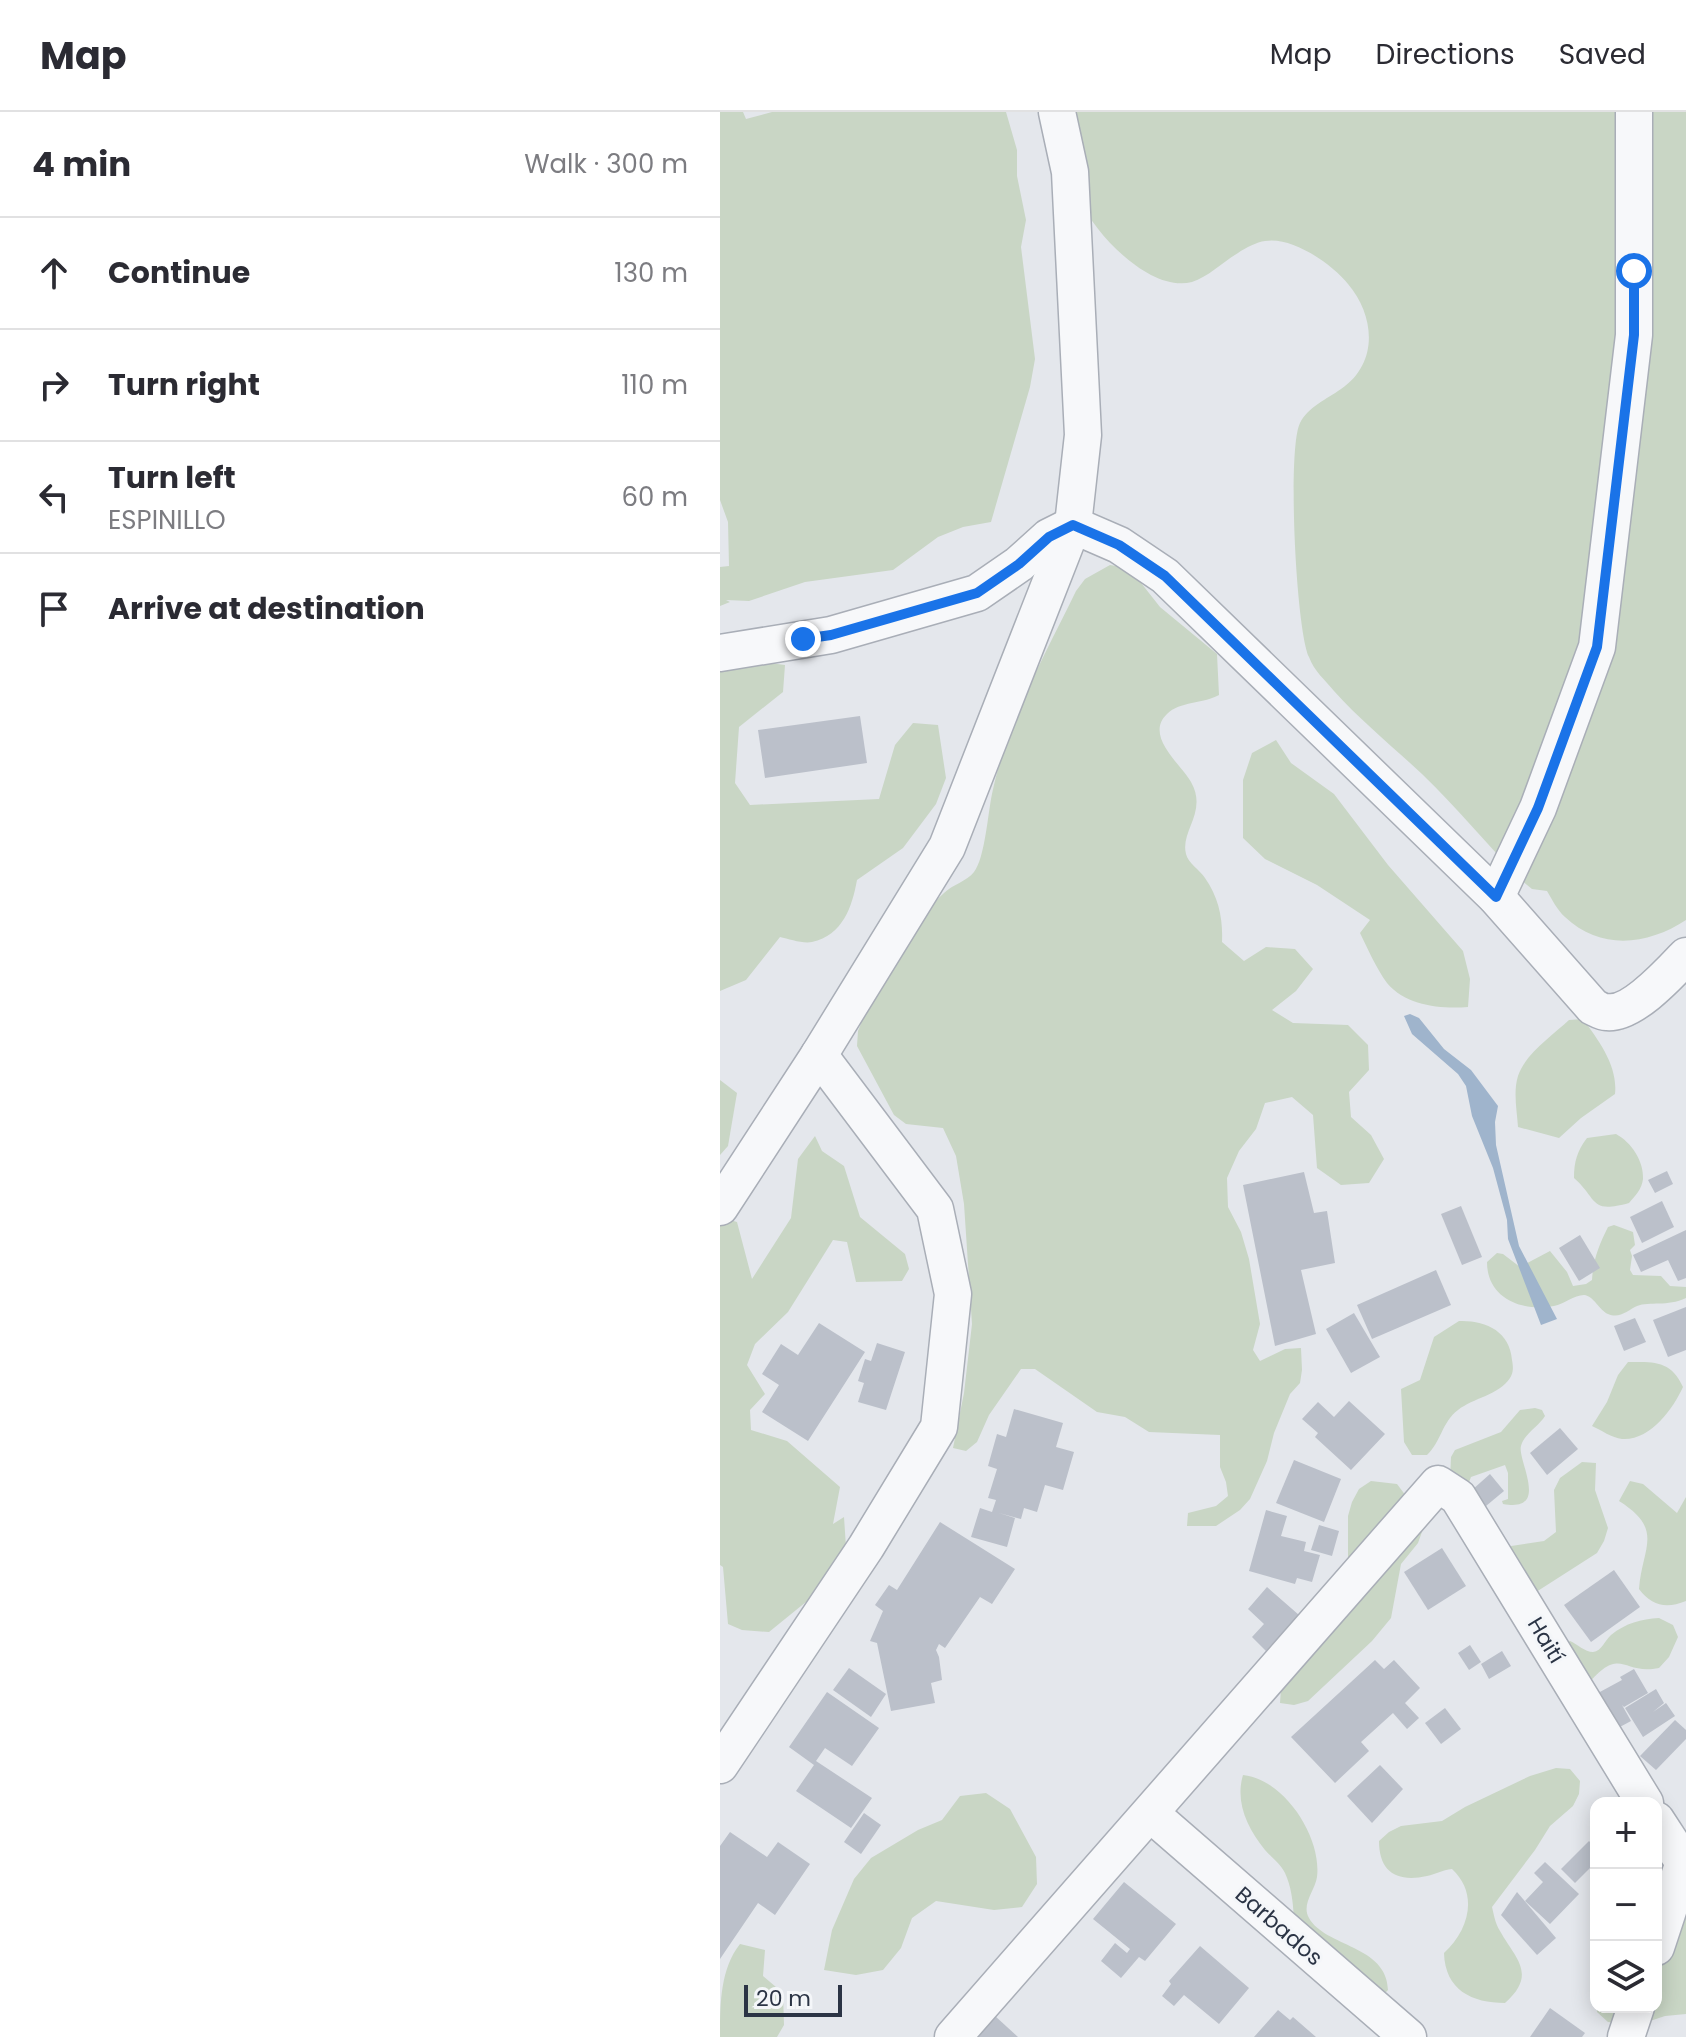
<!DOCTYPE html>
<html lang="en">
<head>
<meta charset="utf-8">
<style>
	:root { --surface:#fff; --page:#f2f2f3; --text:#2b2b33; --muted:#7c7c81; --line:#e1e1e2 }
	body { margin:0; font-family:Poppins,sans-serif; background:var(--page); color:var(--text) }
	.controls { position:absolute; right:24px; bottom:24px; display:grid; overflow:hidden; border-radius:16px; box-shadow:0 4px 20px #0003 }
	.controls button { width:72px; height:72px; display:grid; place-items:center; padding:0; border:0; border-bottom:2px solid var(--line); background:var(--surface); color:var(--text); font:40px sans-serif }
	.scale { position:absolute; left:24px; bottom:20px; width:98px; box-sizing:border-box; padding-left:8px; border:4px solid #2b3445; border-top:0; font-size:22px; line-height:28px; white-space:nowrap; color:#2b3445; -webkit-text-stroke:6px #f4f6f9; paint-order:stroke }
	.stop { position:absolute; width:24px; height:24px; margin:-18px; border:6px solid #1a73e8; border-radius:50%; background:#fff }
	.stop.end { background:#1a73e8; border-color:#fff; box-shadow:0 2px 8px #0008 }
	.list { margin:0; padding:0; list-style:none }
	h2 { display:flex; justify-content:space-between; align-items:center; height:104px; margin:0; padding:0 32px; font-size:34px }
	h2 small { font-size:26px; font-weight:400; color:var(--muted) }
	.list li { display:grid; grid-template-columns:52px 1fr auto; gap:24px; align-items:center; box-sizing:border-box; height:112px; padding:0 32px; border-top:2px solid var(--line) }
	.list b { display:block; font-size:30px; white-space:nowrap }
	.list p { margin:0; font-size:26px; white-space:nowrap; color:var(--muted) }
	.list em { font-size:26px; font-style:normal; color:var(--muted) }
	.icon { flex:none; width:44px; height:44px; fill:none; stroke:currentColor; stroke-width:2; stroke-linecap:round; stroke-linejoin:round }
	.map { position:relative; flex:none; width:966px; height:1925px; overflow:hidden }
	header { display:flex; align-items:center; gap:48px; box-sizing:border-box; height:112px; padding:0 40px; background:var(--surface); border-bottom:2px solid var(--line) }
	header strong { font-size:38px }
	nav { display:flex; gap:44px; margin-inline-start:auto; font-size:28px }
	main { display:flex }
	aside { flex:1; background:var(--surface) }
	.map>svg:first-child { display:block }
</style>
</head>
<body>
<header>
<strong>Map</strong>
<nav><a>Map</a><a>Directions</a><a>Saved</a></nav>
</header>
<main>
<aside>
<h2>4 min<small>Walk · 300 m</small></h2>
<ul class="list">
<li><svg class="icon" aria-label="ahead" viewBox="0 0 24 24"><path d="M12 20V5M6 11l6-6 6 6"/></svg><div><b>Continue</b></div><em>130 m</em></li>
<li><svg class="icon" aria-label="right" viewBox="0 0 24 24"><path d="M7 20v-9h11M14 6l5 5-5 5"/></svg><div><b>Turn right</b></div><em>110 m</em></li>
<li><svg class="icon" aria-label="left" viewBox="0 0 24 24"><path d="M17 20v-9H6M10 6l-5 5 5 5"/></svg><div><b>Turn left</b><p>ESPINILLO</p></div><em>60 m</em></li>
<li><svg class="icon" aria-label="arrive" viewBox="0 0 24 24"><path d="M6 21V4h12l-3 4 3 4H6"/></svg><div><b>Arrive at destination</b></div></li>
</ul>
</aside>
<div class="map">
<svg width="966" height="1925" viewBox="0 0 966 1925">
	<rect width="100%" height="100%" fill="#e4e7ec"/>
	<!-- green -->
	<g fill="#c9d6c5">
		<path d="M 0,0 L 23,0 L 26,7 L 52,0 L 286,0 L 297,38 L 297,64 L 306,108 L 301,135 L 315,247 L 310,275 L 271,410 L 243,415 L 218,425 L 173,458 L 85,470 L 29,489 L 6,488 L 10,490 L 0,494 L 0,455 L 9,454 L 8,410 L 0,388 Z"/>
		<path d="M 354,0 L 966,0 L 966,808 C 928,833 881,839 845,805 C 837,798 832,787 827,779 L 812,777 L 801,768 C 768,733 736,695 702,662 C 672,634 641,609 614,579 C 605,568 594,559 589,545 C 576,517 567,337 580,311 C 588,295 607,287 621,277 C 659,251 655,204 628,172 C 612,152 572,124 545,129 C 537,130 525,136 518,141 C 503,150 488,165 472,170 C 431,181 376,123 361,90 C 355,78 355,17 354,0 Z"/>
		<path d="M 390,453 L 402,455 L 414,462 L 440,495 L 497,542 L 499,583 C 483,592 460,589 447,602 C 424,624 461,652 471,670 C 488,700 460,719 466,742 C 468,751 480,758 485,766 C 499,786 503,807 502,830 L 524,849 L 546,835 L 575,837 L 593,857 L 576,879 L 552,898 L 573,911 L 628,913 L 648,933 L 649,958 L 629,980 L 631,1005 L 651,1023 L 664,1047 L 649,1071 L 621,1073 L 597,1056 L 593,1003 L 572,985 L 545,991 L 536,1017 L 519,1039 L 507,1066 L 508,1095 L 521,1120 L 529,1147 L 540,1212 L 533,1238 L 540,1249 L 565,1237 L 581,1236 L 582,1258 L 580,1271 L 570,1282 L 554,1321 L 547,1349 L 530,1387 L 520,1398 L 496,1414 L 467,1414 L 468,1401 L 496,1394 L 508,1384 L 506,1370 L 500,1355 L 500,1323 L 429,1320 L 405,1305 L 377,1300 L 315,1257 L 301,1257 L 269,1303 L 257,1330 L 246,1339 L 233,1336 L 244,1281 L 252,1212 L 244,1092 L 236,1044 L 223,1016 L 186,1012 L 174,1003 L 137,934 L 138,919 L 144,904 C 167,863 188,814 224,781 C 232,773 247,769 254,760 C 265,746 268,700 272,682 C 287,609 324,545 356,479 L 365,467 Z"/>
		<path d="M 13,546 L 65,553 L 63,580 L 19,615 L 15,671 L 30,693 L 159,687 L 175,633 L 193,611 L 218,613 L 226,666 L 216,692 L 183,736 L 137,768 C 132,795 123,823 92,830 C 83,832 69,827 60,825 L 26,868 L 0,879 L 0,558 Z"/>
		<path d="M 556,628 L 571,651 L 614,682 L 668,753 L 743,839 L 750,867 L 748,895 C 721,897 686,894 667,871 C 656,856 648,837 640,821 L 650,808 L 597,773 L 545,747 L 523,726 L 523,668 L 532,641 Z"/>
		<path d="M 863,907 C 879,929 898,954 895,982 L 861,1006 L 839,1026 L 798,1015 C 797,999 793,980 798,964 C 805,942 833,923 849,908 Z"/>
		<path d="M 0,968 L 17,981 L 8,1034 L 0,1043 Z"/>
		<path d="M 896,1022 C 911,1030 924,1049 923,1067 C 922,1077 915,1084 909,1091 C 869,1102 878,1087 854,1066 C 854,1050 857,1039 867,1026 Z"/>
		<path d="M 95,1024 L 102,1039 L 124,1054 L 140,1105 L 185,1142 L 189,1157 L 182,1169 L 136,1170 L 127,1130 L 113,1128 L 68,1200 L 35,1232 L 27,1253 L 45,1282 L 30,1298 L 31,1318 L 67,1329 L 120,1375 L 113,1412 L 124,1405 L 126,1435 L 97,1481 L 49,1520 L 22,1518 L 8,1512 L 3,1455 L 0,1453 L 0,1105 L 17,1110 L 32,1167 L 71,1106 L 78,1047 Z"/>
		<path d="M 894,1113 L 913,1120 L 915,1133 L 910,1138 L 912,1144 L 910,1158 L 913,1163 L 941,1164 L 950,1174 L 966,1175 L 966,1186 C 947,1195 930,1189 917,1194 C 908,1198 900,1207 888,1202 C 879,1198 874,1184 864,1183 C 854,1183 844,1192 834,1194 C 801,1200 767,1186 767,1150 L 777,1141 L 783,1142 L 800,1155 L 830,1139 L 847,1160 L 853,1174 L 866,1172 L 872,1168 C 873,1148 879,1133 888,1115 Z"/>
		<path d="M 739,1209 C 765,1208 790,1219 792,1248 C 793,1254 794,1260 790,1266 C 779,1283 753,1286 738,1298 C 722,1310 721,1330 707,1343 L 692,1343 L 684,1330 L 681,1277 L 700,1268 L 714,1225 Z"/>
		<path d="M 908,1250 C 933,1250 951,1248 963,1275 C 953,1297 930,1329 902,1327 C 892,1326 881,1318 872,1314 L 887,1290 L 898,1263 Z"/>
		<path d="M 815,1296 L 822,1298 L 825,1304 C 819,1314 804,1322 801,1334 C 797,1348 831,1401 783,1392 L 782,1389 L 788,1387 L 788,1361 L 785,1353 L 751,1365 L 746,1378 L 730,1368 L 731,1345 L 735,1338 L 781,1320 L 800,1298 Z"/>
		<path d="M 862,1350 L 876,1351 L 875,1378 L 888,1416 L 884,1429 L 877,1441 L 813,1482 L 778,1436 L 824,1429 L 836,1420 L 834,1378 L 840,1366 Z"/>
		<path d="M 651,1369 L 677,1372 L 701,1404 L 703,1417 L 698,1431 L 681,1452 L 671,1506 L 652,1529 L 588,1589 L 574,1593 L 560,1591 L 561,1577 L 628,1461 L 628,1404 L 632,1390 L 639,1377 Z"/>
		<path d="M 910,1369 L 923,1372 L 957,1401 L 966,1385 L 966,1489 C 946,1497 932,1494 919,1477 C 922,1435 945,1418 899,1389 Z"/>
		<path d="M 939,1506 L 953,1513 L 958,1525 L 949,1545 L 939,1556 C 902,1564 902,1532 867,1573 L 844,1534 L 850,1529 C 857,1532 865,1540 873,1540 C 882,1539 885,1528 891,1523 C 906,1511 921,1507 939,1506 Z"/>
		<path d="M 836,1656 L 850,1657 L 860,1669 L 859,1682 L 853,1694 L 830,1714 L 815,1738 L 772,1795 C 774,1803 775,1811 780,1819 C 795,1846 818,1862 785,1891 C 752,1891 725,1878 724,1841 C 749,1818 759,1782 732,1757 C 722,1758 716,1762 707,1764 C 676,1771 659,1759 659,1729 L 669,1720 L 681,1714 L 722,1709 L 745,1695 L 810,1664 Z"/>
		<path d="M 523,1663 C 564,1667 602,1725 597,1765 C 595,1779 581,1792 589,1806 C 605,1835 667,1833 668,1878 L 658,1888 C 616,1882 604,1882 575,1848 C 573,1821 577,1787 565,1761 C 560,1751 552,1746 545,1738 C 527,1716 515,1690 523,1663 Z"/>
		<path d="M 266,1681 L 290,1697 L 316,1745 L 317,1772 L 302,1795 L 274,1798 L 216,1789 L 192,1806 L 181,1836 L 163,1858 L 136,1863 L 104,1858 L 112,1818 L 134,1767 L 151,1746 L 198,1718 L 222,1708 L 240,1684 Z"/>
		<path d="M 947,1762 L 966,1763 L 966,1902 L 945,1904 L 918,1913 L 888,1910 L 877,1900 L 877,1895 L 936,1895 L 936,1767 Z"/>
		<path d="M 20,1832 L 45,1838 L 43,1864 L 63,1881 L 64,1913 L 57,1925 L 0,1925 C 0,1894 0,1857 20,1832 Z"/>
	</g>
	<!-- water -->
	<path fill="#9fb4cc" d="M 690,902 L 699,906 L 724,937 L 751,958 L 778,994 L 775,1010 L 776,1033 L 799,1134 L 837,1207 L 821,1213 L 788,1127 L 787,1108 L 773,1056 L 752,1004 L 746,974 L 738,962 L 692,922 L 684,904 Z"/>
	<!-- building -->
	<g fill="#bbc0ca">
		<path d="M 140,604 L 147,651 L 45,666 L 38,618 Z"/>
		<path d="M 947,1059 L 953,1072 L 935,1081 L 928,1068 Z"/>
		<path d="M 584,1060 L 594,1101 L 607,1099 L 615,1151 L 581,1158 L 596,1222 L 555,1234 L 523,1073 Z"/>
		<path d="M 942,1089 L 954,1115 L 922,1131 L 910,1105 Z"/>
		<path d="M 741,1094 L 762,1145 L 742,1153 L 721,1102 Z"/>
		<path d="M 966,1118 L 966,1166 L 958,1169 L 948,1148 L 921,1160 L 913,1143 Z"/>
		<path d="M 860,1123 L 880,1156 L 859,1169 L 839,1136 Z"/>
		<path d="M 716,1158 L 731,1193 L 652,1227 L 637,1193 Z"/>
		<path d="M 966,1195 L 966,1238 L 948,1245 L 933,1208 Z"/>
		<path d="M 634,1201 L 660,1245 L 631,1261 L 606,1217 Z"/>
		<path d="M 915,1206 L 926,1230 L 904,1239 L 894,1214 Z"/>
		<path d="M 99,1211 L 145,1240 L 88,1329 L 42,1300 L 59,1273 L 42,1262 L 61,1232 L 78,1243 Z"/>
		<path d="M 157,1231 L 185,1240 L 166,1298 L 138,1290 L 144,1271 L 138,1269 L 145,1247 L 151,1249 Z"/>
		<path d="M 629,1289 L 665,1322 L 631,1358 L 595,1325 L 598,1321 L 582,1307 L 598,1290 L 614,1305 Z"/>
		<path d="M 294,1297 L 343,1311 L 336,1335 L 354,1340 L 343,1378 L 325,1373 L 317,1400 L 304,1396 L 301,1407 L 279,1401 L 295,1406 L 287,1435 L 251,1425 L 260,1396 L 272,1400 L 276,1388 L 268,1386 L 277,1357 L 268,1354 L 277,1322 L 286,1325 Z"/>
		<path d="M 840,1316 L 858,1337 L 827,1363 L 810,1341 Z"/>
		<path d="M 574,1348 L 621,1367 L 604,1410 L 556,1391 Z"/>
		<path d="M 770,1362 L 784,1379 L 766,1394 L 752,1378 Z"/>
		<path d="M 546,1398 L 567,1404 L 561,1424 L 586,1430 L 584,1439 L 600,1443 L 592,1470 L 577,1466 L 575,1472 L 529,1459 Z"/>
		<path d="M 220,1410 L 295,1457 L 272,1492 L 260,1485 L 225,1536 L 219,1532 L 216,1538 L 219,1545 L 222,1568 L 211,1571 L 215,1591 L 171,1599 L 157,1531 L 150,1529 L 163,1499 L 155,1493 L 169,1473 L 177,1478 Z"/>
		<path d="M 599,1413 L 619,1419 L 612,1444 L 591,1438 Z"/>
		<path d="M 722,1436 L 746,1474 L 708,1498 L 684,1460 Z"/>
		<path d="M 894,1458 L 920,1495 L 871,1530 L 844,1493 Z"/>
		<path d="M 547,1475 L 579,1503 L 546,1539 L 532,1525 L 544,1512 L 528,1497 Z"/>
		<path d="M 750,1533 L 761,1550 L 749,1558 L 738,1541 Z"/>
		<path d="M 782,1539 L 791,1554 L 769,1567 L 761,1552 Z"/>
		<path d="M 655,1548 L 664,1557 L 674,1548 L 700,1576 L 685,1591 L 699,1606 L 687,1617 L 673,1601 L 641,1630 L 649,1639 L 615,1671 L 571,1625 Z"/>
		<path d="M 129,1556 L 166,1582 L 151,1605 L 113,1578 Z"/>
		<path d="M 914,1557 L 928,1581 L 904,1595 L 902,1593 L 911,1609 L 898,1616 L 878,1581 L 902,1568 L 900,1565 Z"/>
		<path d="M 936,1577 L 944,1591 L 933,1600 L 946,1591 L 955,1604 L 923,1625 L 905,1596 Z"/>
		<path d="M 107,1580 L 159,1616 L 132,1654 L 105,1636 L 96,1649 L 152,1686 L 131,1716 L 76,1679 L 94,1653 L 69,1635 Z"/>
		<path d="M 725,1596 L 741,1617 L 721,1632 L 705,1611 Z"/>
		<path d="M 955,1608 L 966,1618 L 966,1627 L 936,1658 L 920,1644 Z"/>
		<path d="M 660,1653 L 683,1677 L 652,1711 L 627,1684 Z"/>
		<path d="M 144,1701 L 161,1713 L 141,1742 L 124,1730 Z"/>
		<path d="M 10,1720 L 47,1745 L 58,1730 L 90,1752 L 55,1803 L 38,1791 L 0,1847 L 0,1734 Z"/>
		<path d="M 869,1729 L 876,1736 L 876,1750 L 855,1771 L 841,1757 Z"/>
		<path d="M 825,1750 L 859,1782 L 830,1812 L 805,1789 L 823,1770 L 814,1761 Z"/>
		<path d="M 404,1770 L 456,1812 L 425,1849 L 419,1845 L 401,1866 L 381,1849 L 395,1831 L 407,1841 L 410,1837 L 373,1807 Z"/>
		<path d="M 797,1780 L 836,1826 L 817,1843 L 781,1803 Z"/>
		<path d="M 480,1834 L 529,1876 L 499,1912 L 464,1883 L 454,1894 L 442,1884 L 451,1872 L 449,1869 Z"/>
		<path d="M 830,1896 L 865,1921 L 862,1925 L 810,1925 Z"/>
		<path d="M 558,1898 L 570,1908 L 573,1905 L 596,1925 L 534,1925 Z"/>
		<path d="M 275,1904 L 298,1925 L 255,1925 Z"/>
	</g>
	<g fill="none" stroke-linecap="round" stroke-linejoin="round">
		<!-- minor casing -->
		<g stroke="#a9aeb7" stroke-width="39">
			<g id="minor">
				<path d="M 0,541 L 111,523 L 257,481 L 299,452 L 329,425 L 353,413 L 399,433 L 445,464 L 776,785 L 873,895 C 878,897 881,900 886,900 C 911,904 950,861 966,844"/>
				<path d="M 776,785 L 818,696 L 877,535 L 914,223 L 914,0"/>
				<path d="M 0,1095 L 99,943 L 227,735 L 353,413 L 363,323 L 350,60 L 337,0"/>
				<path d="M 0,1653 L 146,1435 L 219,1315 L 233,1182 L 215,1097 L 99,943"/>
				<path d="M 431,1702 L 688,1925"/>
				<path d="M 936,1708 L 966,1754"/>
				<path d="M 936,1835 L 963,1753"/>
				<path d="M 233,1925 L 718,1372 L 738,1385 L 925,1691"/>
				<path d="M 906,1925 L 916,1895"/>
			</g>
		</g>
		<!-- minor -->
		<use href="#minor" stroke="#f7f8fa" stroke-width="36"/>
	</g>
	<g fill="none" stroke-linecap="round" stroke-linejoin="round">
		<!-- route -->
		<path stroke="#1a73e8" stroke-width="10" d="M 83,527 L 111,523 L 257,481 L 299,452 L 329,425 L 353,413 L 399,433 L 445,464 L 776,785 L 818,696 L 877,535 L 914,223 L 914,159"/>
	</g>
	<g text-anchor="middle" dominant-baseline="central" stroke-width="6" stroke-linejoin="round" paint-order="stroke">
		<!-- street labels -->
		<g font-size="22" fill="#2b3445" stroke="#f4f6f9">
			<text transform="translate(826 1528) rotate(59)">Haití</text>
			<text transform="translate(559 1814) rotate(41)">Barbados</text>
		</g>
	</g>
</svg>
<div class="controls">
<button>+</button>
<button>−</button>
<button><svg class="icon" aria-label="layers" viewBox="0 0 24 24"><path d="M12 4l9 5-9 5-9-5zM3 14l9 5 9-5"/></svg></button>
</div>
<div class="scale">20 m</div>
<div class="stop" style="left:914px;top:159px"></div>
<div class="stop end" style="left:83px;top:527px"></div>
</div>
</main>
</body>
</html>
